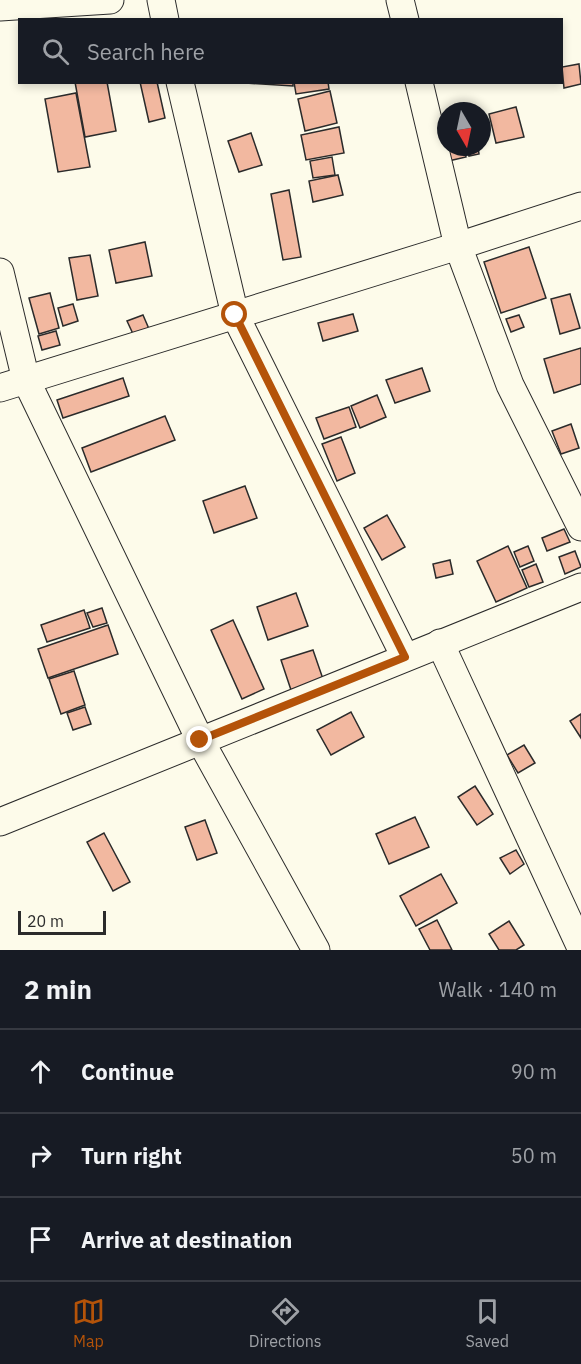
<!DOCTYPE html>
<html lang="en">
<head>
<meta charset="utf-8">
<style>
	:root { --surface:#171b24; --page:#242831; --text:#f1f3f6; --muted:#9ea1a6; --line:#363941; --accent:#b45309 }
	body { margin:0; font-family:"IBM Plex Sans",sans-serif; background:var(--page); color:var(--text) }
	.compass { position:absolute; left:437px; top:102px; width:54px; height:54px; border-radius:50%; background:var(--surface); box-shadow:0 3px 9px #0003; rotate:171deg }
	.scale { position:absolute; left:18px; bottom:15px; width:88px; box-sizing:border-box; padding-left:6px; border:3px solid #2b2b2b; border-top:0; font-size:16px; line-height:21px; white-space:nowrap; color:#2b2b2b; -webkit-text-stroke:4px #fdfbea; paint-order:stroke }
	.stop { position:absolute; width:18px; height:18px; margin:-14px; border:4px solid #b45309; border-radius:50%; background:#fff }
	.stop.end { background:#b45309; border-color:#fff; box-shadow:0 2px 6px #0008 }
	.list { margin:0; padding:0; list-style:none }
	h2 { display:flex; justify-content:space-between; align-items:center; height:78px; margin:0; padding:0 24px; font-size:26px }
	h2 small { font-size:20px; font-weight:400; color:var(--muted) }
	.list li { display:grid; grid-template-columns:39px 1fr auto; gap:18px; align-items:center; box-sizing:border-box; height:84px; padding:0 24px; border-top:2px solid var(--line) }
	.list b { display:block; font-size:22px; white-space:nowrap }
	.list em { font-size:20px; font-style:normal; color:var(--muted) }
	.icon { flex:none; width:33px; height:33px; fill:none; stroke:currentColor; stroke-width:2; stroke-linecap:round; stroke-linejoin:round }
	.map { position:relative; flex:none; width:581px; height:950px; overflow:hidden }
	.search { position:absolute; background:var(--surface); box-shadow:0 3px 9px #0003; left:18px; right:18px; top:18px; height:66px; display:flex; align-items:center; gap:15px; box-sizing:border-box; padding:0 21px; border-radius:0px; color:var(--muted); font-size:22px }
	.sheet { height:330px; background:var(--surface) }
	nav { display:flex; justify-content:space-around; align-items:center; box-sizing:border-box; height:84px; border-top:2px solid var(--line); background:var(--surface); font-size:16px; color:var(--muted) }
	nav a { display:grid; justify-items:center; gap:3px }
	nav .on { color:var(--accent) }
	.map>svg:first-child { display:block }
</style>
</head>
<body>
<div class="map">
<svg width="581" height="950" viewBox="0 0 581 950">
	<rect width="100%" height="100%" fill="#fdfbea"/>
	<!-- building -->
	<g fill="#f2b8a0" stroke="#2b2b2b" stroke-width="1.5">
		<path d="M 579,64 L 581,84 L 564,88 L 562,67 Z"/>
		<path d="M 75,82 L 107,82 L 116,131 L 85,137 Z"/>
		<path d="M 140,82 L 157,82 L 165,118 L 149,122 Z"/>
		<path d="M 293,82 L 293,86 L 246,83 L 246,82 Z"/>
		<path d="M 294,82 L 328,82 L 329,89 L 296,94 Z"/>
		<path d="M 330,91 L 337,123 L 305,131 L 298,99 Z"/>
		<path d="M 76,93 L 90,167 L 58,172 L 45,99 Z"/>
		<path d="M 516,107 L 524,137 L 496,143 L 489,114 Z"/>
		<path d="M 446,121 L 446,147 L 464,147 L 466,157 L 444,162 L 434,124 Z"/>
		<path d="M 339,127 L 344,153 L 306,160 L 301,135 Z"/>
		<path d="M 251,133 L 262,165 L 239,172 L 228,141 Z"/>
		<path d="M 467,147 L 478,147 L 479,154 L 469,156 Z"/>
		<path d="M 332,157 L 335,175 L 313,178 L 310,161 Z"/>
		<path d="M 338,175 L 343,195 L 313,202 L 309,181 Z"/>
		<path d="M 289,190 L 301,257 L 283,260 L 271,194 Z"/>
		<path d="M 145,242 L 152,276 L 116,283 L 109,250 Z"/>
		<path d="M 529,247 L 546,298 L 501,313 L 484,262 Z"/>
		<path d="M 90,255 L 98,296 L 77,300 L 69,258 Z"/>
		<path d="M 50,293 L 59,328 L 39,334 L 29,298 Z"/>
		<path d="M 570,294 L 580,328 L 560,334 L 551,299 Z"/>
		<path d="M 73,304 L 78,321 L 63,326 L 58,308 Z"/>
		<path d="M 353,314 L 358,331 L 323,341 L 318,323 Z"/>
		<path d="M 143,315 L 149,329 L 134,336 L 127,321 Z"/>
		<path d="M 519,315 L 524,327 L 511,332 L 506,319 Z"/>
		<path d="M 56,331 L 60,345 L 42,350 L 38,336 Z"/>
		<path d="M 581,348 L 581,384 L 554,393 L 544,359 Z"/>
		<path d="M 422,368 L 430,391 L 395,403 L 386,380 Z"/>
		<path d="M 123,378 L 129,396 L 63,418 L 57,400 Z"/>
		<path d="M 377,395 L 386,417 L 360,428 L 351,406 Z"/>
		<path d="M 349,407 L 356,427 L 324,439 L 316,418 Z"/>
		<path d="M 165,416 L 175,440 L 91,472 L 82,448 Z"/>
		<path d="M 571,424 L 579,448 L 561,454 L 552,431 Z"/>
		<path d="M 341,437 L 355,473 L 337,481 L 322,444 Z"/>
		<path d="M 245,486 L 257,518 L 214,533 L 203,501 Z"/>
		<path d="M 387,515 L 405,547 L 382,560 L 364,528 Z"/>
		<path d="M 564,529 L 570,542 L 547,551 L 542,538 Z"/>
		<path d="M 508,546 L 527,588 L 496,602 L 477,561 Z"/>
		<path d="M 528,546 L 534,561 L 520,567 L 514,552 Z"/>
		<path d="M 575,551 L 581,567 L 565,574 L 559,557 Z"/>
		<path d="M 450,560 L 453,574 L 436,578 L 433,564 Z"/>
		<path d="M 536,564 L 543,582 L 529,587 L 522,570 Z"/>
		<path d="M 296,593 L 308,626 L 268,640 L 257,607 Z"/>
		<path d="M 102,608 L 107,623 L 93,627 L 87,613 Z"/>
		<path d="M 84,610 L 90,628 L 47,642 L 41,625 Z"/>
		<path d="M 233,620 L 264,689 L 242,699 L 211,630 Z"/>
		<path d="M 108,625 L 118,654 L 48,678 L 38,649 Z"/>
		<path d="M 313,650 L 323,679 L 291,690 L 281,660 Z"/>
		<path d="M 74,671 L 85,705 L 61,714 L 49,679 Z"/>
		<path d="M 85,707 L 91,724 L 73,730 L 67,713 Z"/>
		<path d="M 351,712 L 364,737 L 331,755 L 317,730 Z"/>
		<path d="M 581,714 L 581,738 L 570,721 Z"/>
		<path d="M 524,745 L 535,763 L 518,773 L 507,755 Z"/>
		<path d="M 475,786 L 493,814 L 477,825 L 458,797 Z"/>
		<path d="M 415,817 L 429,847 L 389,864 L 376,834 Z"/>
		<path d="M 205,820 L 217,853 L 197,860 L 185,827 Z"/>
		<path d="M 104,833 L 130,882 L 113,891 L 87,842 Z"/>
		<path d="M 516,850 L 524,864 L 510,874 L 500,858 Z"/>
		<path d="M 441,874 L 457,903 L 416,926 L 400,896 Z"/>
		<path d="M 437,920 L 452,950 L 430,950 L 419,929 Z"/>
		<path d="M 509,921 L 524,945 L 516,950 L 499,950 L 489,934 Z"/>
	</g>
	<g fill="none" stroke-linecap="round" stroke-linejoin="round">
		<!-- minor casing -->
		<g stroke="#2b2b2b" stroke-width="29">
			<g id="minor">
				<path d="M 161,0 L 165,20"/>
				<path d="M 400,0 L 405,20"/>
				<path d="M 0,7 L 110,0"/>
				<path d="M 180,82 L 235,315 L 405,657"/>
				<path d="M 581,206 L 458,246 L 510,385 L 581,527"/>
				<path d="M 0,272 L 26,380 L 200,740 L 316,950"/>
				<path d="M 0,388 L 458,246 L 419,82"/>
				<path d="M 440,643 L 581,948"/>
				<path d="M 0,822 L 581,587"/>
			</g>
		</g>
		<!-- minor -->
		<use href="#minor" stroke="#fdfbea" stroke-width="27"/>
	</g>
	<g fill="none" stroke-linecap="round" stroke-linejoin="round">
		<!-- route -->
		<path stroke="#b45309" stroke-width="8" d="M 200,740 L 405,657 L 235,315"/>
	</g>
</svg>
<svg class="compass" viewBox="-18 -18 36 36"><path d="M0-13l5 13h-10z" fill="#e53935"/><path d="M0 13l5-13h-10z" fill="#9ea1a6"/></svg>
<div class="scale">20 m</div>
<div class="stop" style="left:235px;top:315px"></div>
<div class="stop end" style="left:200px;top:740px"></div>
<div class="search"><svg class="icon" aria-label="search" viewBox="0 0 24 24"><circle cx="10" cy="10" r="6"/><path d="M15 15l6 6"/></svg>Search here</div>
</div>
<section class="sheet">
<h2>2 min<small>Walk · 140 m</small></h2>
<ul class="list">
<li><svg class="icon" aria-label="ahead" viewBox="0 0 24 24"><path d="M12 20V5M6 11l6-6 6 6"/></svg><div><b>Continue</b></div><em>90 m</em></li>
<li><svg class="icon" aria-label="right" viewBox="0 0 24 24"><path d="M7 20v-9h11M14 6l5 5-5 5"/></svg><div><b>Turn right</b></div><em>50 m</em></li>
<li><svg class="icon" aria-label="arrive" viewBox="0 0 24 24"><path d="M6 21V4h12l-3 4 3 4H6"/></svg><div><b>Arrive at destination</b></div></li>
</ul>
</section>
<nav>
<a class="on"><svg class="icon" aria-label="map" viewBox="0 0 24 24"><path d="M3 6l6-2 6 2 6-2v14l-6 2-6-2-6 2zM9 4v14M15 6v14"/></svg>Map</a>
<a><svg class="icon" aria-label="directions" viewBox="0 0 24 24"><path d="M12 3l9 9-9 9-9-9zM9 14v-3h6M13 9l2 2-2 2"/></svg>Directions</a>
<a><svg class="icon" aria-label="saved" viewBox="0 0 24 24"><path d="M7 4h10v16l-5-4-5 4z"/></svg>Saved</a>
</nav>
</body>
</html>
